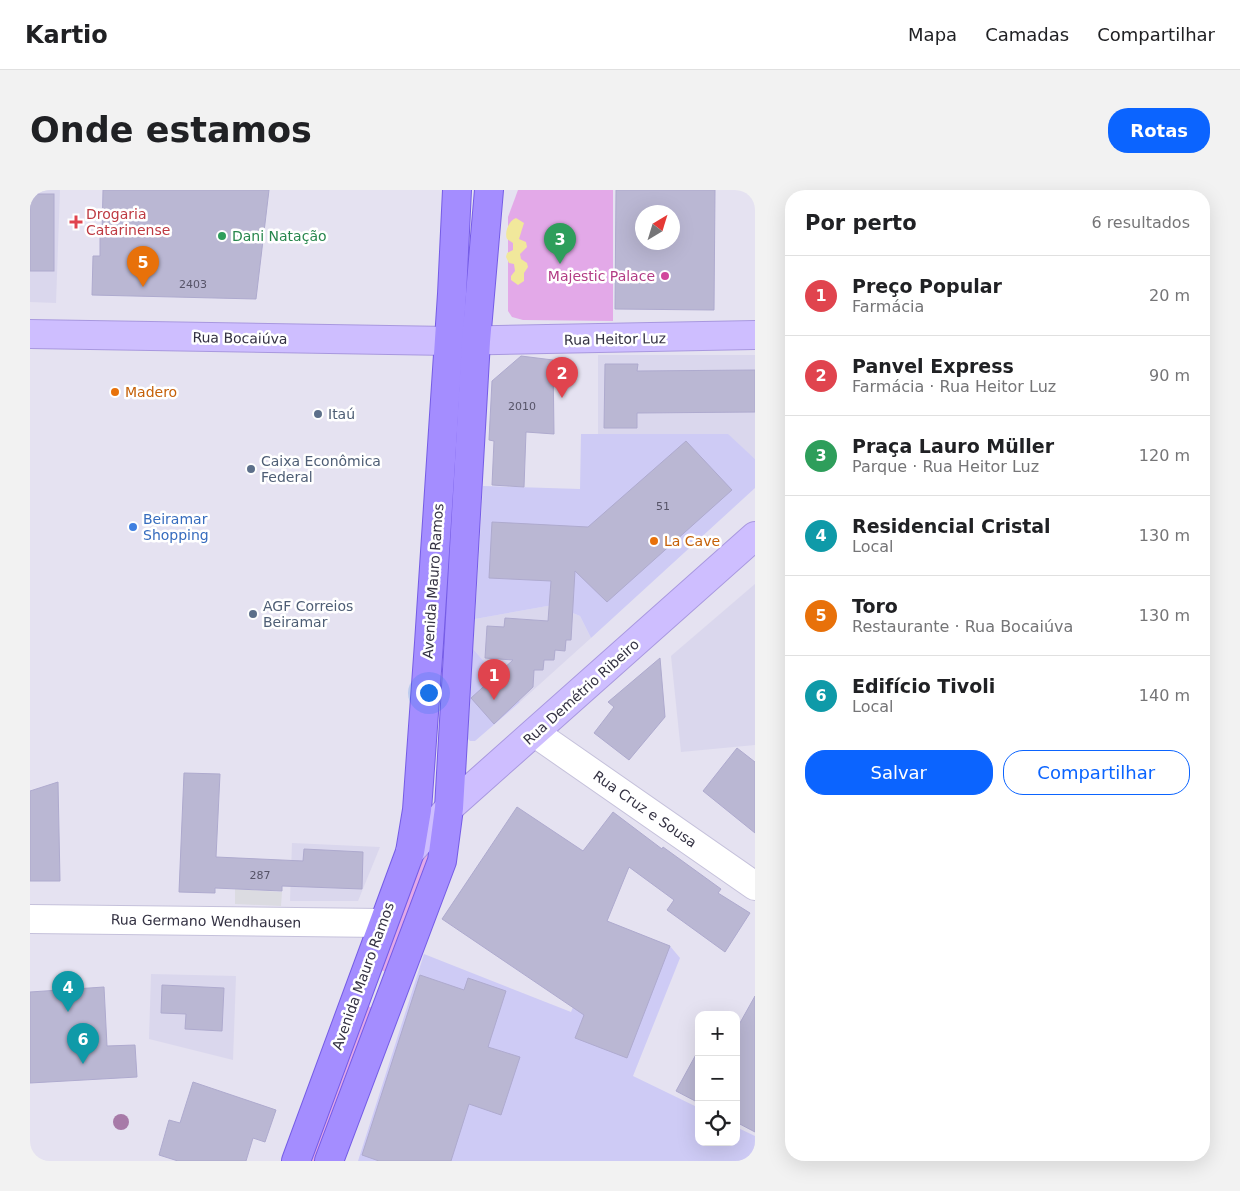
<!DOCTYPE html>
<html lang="pt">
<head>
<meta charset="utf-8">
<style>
	:root { --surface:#fff; --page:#f2f2f2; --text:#202124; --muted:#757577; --line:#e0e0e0; --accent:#0b64ff }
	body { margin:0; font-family:"DejaVu Sans",sans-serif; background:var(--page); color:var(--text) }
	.controls { position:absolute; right:15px; bottom:15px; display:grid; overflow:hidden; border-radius:10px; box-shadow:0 5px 20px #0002 }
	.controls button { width:45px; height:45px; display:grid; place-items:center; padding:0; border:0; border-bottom:1px solid var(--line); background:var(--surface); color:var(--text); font:25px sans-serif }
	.compass { position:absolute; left:605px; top:15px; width:45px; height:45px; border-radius:50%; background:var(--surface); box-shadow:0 5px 20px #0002; rotate:38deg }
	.you { position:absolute; left:398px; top:502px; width:18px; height:18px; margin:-12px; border:4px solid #fff; border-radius:50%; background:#1a73e8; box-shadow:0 0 0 8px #1a73e833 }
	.badge { display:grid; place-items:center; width:32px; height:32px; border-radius:50%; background:var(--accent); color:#fff; font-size:16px; font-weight:700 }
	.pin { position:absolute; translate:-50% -41px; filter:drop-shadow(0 1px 2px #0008) }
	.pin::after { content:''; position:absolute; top:26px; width:18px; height:15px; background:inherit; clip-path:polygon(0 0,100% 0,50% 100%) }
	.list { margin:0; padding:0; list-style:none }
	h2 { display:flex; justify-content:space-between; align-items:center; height:65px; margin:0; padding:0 20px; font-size:21px }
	h2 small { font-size:16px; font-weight:400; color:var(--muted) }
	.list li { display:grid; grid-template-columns:32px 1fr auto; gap:15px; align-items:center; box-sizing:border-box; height:80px; padding:0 20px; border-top:1px solid var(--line) }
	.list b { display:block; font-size:19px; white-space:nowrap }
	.list p { margin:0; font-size:16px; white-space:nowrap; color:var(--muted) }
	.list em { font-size:16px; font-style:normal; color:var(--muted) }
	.actions { display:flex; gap:10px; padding:15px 20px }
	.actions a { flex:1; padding:11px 0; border:1px solid var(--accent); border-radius:20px; text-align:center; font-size:18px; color:var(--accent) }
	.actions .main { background:var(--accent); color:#fff }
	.icon { flex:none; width:28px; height:28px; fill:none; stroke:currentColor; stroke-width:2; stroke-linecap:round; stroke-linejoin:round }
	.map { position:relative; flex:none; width:725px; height:971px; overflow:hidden; border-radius:20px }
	header { display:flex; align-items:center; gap:30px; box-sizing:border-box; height:70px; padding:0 25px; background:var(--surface); border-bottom:1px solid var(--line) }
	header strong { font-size:24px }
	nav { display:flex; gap:28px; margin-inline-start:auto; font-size:18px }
	.intro { display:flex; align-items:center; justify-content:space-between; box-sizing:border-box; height:120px; padding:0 30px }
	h1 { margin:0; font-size:35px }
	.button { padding:12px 22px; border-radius:20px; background:var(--accent); color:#fff; font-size:18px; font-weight:700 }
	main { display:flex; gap:30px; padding:0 30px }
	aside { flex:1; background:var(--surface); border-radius:20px; box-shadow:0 5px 20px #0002 }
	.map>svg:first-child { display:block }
</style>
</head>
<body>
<header>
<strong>Kartio</strong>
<nav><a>Mapa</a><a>Camadas</a><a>Compartilhar</a></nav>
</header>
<div class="intro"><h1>Onde estamos</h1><a class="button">Rotas</a></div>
<main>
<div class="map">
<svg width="725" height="971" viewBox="0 0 725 971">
	<rect width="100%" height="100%" fill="#e5e2f1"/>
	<!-- residential -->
	<g fill="#dad7ed">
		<path d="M 0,0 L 30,0 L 26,113 L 0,112 Z"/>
		<path d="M 568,165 L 725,165 L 725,269 L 697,244 L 568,245 Z"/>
		<path d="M 725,394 L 725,555 L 651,562 L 641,466 Z"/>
		<path d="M 523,415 L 550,426 L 561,448 L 490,512 L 443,459 L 445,429 Z"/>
		<path d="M 262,653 L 350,657 L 328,711 L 260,711 Z"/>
		<path d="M 121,784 L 206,786 L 203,870 L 119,849 Z"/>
	</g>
	<!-- commercial -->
	<g fill="#cecbf5">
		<path d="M 551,244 L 698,244 L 725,269 L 725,298 L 561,448 L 550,426 L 523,415 L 445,429 L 453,296 L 550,299 Z"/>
		<path d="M 443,459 L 490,512 L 445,551 L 440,551 L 436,547 Z"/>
		<path d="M 578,732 L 640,756 L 650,768 L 603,886 L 669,918 L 669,952 L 706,952 L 706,937 L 725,946 L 725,971 L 328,971 L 394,764 L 541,822 Z"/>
	</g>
	<!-- green -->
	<g fill="#e3a9e8">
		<path d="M 488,0 L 583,0 L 583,131 L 493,130 L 482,127 L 478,121 L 478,27 Z"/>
		<path d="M 409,642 L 363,785 L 344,777 L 386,668 Z"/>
		<path d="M 335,815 L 343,818 L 286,971 L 276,971 Z"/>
	</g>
	<!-- parking -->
	<path fill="#dbdbe1" d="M 205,699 L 252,702 L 251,716 L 205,714 Z"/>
	<!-- water -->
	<path fill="#f1e89b" d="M 486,28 L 494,33 L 489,49 L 496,52 L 497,57 L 490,64 L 491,69 L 497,73 L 498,77 L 494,83 L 494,91 L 488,95 L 481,90 L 481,86 L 485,81 L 484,74 L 479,73 L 476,67 L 477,63 L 483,60 L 483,53 L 477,49 C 474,43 479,30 486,28 Z"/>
	<!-- building -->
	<g fill="#bab7d3" stroke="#aeaace" fill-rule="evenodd">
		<path d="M 73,0 L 239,0 L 226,109 L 62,105 L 63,66 L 70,66 L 70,44 L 72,44 Z"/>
		<path d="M 586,0 L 685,0 L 684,120 L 585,119 ZM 612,22 L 642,22 L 642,52 L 612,52 Z"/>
		<rect x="0" y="4" width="24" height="77"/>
		<path d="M 491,166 L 523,170 L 524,244 L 496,242 L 494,297 L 462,295 L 464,251 L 459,250 L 462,191 Z"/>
		<path d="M 575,174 L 608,174 L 607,181 L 725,180 L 725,222 L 607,223 L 607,238 L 574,238 Z"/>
		<path d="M 656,251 L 702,300 L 577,412 L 545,381 L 541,450 L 536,450 L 535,461 L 525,460 L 524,470 L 514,470 L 513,480 L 504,480 L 503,497 L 464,534 L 441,508 L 483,470 L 455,468 L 457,436 L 474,437 L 475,428 L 518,431 L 521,391 L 459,388 L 462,332 L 558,337 Z"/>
		<path d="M 630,468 L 635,527 L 599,570 L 564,543 L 584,517 L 578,512 Z"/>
		<path d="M 707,558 L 725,572 L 725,643 L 673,601 Z"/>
		<path d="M 154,583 L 190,584 L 186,667 L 273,671 L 274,659 L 333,662 L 332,699 L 252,696 L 252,701 L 185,698 L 185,703 L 149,702 Z"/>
		<path d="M 28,592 L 30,691 L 0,691 L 0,601 Z"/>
		<path d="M 487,617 L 553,661 L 583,622 L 632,659 L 633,657 L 691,699 L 688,703 L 720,723 L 695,762 L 637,720 L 644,710 L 599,677 L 577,731 L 640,756 L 597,868 L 545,848 L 554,825 L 412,729 Z"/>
		<path d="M 390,785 L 434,800 L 438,788 L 476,801 L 458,857 L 490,867 L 471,925 L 439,914 L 421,971 L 349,971 L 332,965 Z"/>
		<path d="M 132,795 L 194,798 L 192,841 L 155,839 L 156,824 L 131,823 Z"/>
		<path d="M 74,797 L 77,856 L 105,855 L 107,887 L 0,893 L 0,802 Z"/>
		<path d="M 725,806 L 725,942 L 706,932 L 706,840 Z"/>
		<path d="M 669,859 L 669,913 L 646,901 Z"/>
		<path d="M 163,892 L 246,920 L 235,952 L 223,948 L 216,971 L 148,971 L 129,965 L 139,930 L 150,933 Z"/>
	</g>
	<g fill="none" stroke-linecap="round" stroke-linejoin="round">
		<!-- minor casing -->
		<g stroke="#c5c1db" stroke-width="30">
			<path id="minor" d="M 505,543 L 725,696"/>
		</g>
		<!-- tertiary casing -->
		<g stroke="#c5c1db" stroke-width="30">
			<path id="tertiary" d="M 0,729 L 352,733"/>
		</g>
		<!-- secondary casing -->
		<g stroke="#a898df" stroke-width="30">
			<g id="secondary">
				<path d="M 0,144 L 419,151 L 725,145"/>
				<path d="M 380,662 L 419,618 L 725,346"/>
			</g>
		</g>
		<!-- primary casing -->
		<g stroke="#755ce6" stroke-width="30">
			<g id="primary">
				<path d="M 266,971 L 380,662 L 387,620 L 399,453 L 422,104 L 427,0"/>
				<path d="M 299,971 L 412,671 L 419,618 L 446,151 L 459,0"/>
			</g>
		</g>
		<!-- minor -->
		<use href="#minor" stroke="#fff" stroke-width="28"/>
		<!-- tertiary -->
		<use href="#tertiary" stroke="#fff" stroke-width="28"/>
		<!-- secondary -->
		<use href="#secondary" stroke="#cebeff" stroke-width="28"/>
		<!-- primary -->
		<use href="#primary" stroke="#a48dff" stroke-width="28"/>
	</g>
	<!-- trees -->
	<circle fill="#a77aa8" cx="91" cy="932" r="8"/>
	<!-- markers -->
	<path fill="#e0444e" stroke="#fff" stroke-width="2" d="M43.5 24.5h5v5h5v5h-5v5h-5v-5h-5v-5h5z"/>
	<circle fill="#2e9e5b" stroke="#fff" stroke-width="2" cx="192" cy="46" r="5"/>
	<circle fill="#d1479c" stroke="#fff" stroke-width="2" cx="635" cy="86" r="5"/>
	<g fill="#e8710a" stroke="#fff" stroke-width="2">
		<circle cx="85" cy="202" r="5"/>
		<circle cx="624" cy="351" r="5"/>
	</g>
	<g fill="#5c6f8a" stroke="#fff" stroke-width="2">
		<circle cx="288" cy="224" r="5"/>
		<circle cx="221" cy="279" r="5"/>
		<circle cx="223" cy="424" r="5"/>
	</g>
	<circle fill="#3f7fe0" stroke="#fff" stroke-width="2" cx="103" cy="337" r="5"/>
	<g text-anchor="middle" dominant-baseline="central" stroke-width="5" stroke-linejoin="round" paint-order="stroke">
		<!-- number labels -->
		<g font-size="11" fill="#565367">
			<text x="163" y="94">2403</text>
			<text x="492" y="216">2010</text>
			<text x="633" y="316">51</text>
			<text x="230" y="685">287</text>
		</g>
		<!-- health labels -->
		<g font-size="14" fill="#be3a42" stroke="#fff" text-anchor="start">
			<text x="56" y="24">Drogaria<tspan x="56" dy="16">Catarinense</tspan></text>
		</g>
		<!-- leisure labels -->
		<g font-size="14" fill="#27864d" stroke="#fff" text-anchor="start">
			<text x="202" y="46">Dani Natação</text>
		</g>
		<!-- hotel labels -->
		<g font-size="14" fill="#b23c85" stroke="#fff" text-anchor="end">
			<text x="625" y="86">Majestic Palace</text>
		</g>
		<!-- street labels -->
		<g font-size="14" fill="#343243" stroke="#fff">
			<text transform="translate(210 148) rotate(1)">Rua Bocaiúva</text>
			<text transform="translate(585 149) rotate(-1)">Rua Heitor Luz</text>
			<text transform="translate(403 391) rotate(-86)">Avenida Mauro Ramos</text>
			<text transform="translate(551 502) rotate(-42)">Rua Demétrio Ribeiro</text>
			<text transform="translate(615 619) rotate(35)">Rua Cruz e Sousa</text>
			<text transform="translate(176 731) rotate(1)">Rua Germano Wendhausen</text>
			<text transform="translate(333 786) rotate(-70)">Avenida Mauro Ramos</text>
		</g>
		<!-- food labels -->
		<g font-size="14" fill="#c56008" stroke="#fff" text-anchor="start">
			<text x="95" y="202">Madero</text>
			<text x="634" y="351">La Cave</text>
		</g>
		<!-- service labels -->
		<g font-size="14" fill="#4e5e75" stroke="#fff" text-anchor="start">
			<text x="298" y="224">Itaú</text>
			<text x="231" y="271">Caixa Econômica<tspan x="231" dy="16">Federal</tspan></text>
			<text x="233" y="416">AGF Correios<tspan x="233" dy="16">Beiramar</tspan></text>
		</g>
		<!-- shop labels -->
		<g font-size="14" fill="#366cbe" stroke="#fff" text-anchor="start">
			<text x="113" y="329">Beiramar<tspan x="113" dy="16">Shopping</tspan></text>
		</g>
	</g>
</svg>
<div class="controls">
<button>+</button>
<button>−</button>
<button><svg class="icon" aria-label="locate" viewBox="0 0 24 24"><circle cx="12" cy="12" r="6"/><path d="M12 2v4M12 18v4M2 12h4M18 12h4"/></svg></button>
</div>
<svg class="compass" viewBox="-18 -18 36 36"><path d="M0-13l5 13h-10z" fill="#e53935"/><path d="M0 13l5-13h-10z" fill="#757577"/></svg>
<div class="you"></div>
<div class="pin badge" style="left:464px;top:510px;background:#e0444e">1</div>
<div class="pin badge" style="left:532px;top:208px;background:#e0444e">2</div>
<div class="pin badge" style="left:530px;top:74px;background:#2e9e5b">3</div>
<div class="pin badge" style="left:38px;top:822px;background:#0f9aa8">4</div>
<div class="pin badge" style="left:113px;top:97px;background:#e8710a">5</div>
<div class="pin badge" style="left:53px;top:874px;background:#0f9aa8">6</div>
</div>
<aside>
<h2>Por perto<small>6 resultados</small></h2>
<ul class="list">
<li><span class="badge" style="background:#e0444e">1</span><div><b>Preço Popular</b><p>Farmácia</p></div><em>20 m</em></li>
<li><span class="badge" style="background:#e0444e">2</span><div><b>Panvel Express</b><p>Farmácia · Rua Heitor Luz</p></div><em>90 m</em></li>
<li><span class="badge" style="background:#2e9e5b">3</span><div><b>Praça Lauro Müller</b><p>Parque · Rua Heitor Luz</p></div><em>120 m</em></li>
<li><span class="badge" style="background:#0f9aa8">4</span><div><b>Residencial Cristal</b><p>Local</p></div><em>130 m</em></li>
<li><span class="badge" style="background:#e8710a">5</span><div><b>Toro</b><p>Restaurante · Rua Bocaiúva</p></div><em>130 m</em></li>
<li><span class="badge" style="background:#0f9aa8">6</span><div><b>Edifício Tivoli</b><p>Local</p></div><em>140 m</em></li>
</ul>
<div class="actions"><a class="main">Salvar</a><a>Compartilhar</a></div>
</aside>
</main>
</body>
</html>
